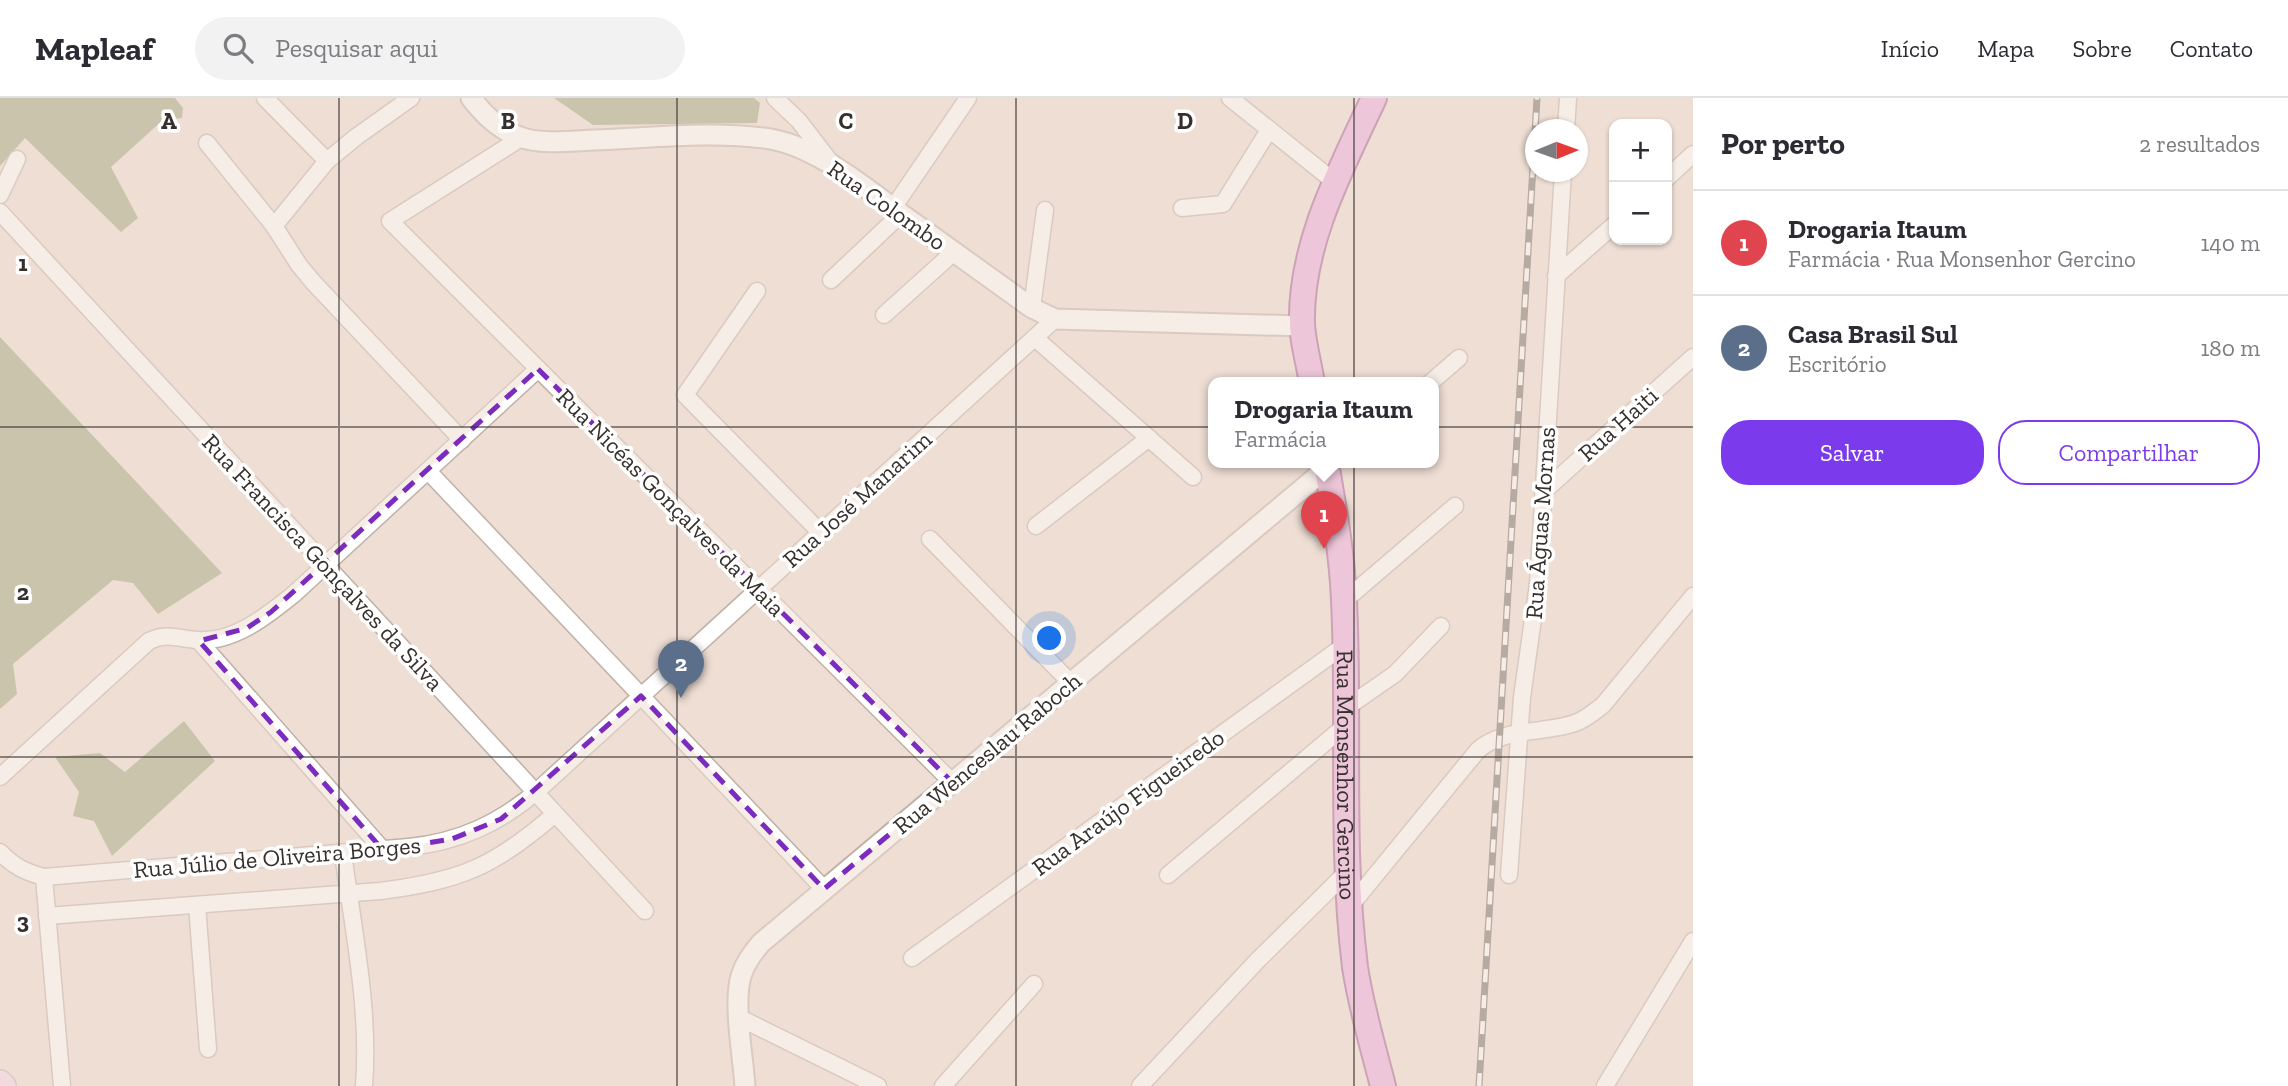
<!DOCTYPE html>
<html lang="pt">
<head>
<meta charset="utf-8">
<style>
	:root { --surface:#fff; --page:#f2f2f3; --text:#2b2b33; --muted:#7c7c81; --line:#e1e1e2; --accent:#7c3aed }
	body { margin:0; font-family:"Zilla Slab",serif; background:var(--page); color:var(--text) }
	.controls { position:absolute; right:21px; top:21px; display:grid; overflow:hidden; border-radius:14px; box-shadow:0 2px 5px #0004 }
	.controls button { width:63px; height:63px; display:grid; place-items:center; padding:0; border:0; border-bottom:2px solid var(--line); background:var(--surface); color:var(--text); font:35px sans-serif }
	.compass { position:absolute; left:1525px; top:21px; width:63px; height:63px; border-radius:50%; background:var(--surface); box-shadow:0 2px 5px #0004; rotate:89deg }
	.you { position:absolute; left:1050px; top:541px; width:24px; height:24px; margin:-18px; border:5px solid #fff; border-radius:50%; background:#1a73e8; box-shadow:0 0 0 10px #1a73e833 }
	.badge { display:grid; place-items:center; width:46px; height:46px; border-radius:50%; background:var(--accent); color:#fff; font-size:23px; font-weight:700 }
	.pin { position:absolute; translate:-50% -58px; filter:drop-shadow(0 2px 4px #0008) }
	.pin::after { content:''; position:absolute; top:37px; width:24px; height:21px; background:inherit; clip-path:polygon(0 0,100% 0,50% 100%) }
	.popup { position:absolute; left:1208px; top:279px; width:231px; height:91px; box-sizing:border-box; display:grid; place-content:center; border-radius:14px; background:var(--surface); filter:drop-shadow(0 2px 5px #0005); font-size:23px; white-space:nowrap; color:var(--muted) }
	.popup b { font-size:26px; color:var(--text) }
	.popup::after { content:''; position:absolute; left:50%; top:100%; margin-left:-14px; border:14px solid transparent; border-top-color:var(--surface) }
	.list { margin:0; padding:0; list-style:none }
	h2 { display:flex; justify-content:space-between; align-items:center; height:91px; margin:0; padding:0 28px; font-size:30px }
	h2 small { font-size:23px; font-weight:400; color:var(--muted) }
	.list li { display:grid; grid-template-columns:46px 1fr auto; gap:21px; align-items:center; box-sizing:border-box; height:105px; padding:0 28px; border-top:2px solid var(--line) }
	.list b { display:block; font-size:26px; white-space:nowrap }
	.list p { margin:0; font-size:23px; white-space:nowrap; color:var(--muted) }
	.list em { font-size:23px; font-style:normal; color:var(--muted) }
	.actions { display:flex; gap:14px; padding:21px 28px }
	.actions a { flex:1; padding:16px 0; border:2px solid var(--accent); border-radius:28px; text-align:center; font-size:24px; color:var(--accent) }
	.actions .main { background:var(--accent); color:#fff }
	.icon { flex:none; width:38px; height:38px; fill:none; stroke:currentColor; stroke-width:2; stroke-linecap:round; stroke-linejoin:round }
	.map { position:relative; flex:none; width:1693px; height:988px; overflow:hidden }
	header { display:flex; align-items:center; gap:42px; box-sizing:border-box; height:98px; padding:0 35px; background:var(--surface); border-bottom:2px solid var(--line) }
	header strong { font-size:33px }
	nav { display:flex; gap:38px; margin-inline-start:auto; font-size:24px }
	.search { width:490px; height:63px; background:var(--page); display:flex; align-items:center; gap:18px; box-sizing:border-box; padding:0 24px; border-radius:38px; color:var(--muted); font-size:26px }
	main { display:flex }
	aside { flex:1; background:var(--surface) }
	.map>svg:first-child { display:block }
</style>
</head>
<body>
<header>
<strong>Mapleaf</strong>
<div class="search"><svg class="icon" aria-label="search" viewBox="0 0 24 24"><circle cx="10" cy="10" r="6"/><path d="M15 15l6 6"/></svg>Pesquisar aqui</div>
<nav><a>Início</a><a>Mapa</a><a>Sobre</a><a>Contato</a></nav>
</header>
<main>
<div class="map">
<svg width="1693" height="988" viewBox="0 0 1693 988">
	<rect width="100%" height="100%" fill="#eeded4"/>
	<!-- forest -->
	<g fill="#9fa47d">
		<path d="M 0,0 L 175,0 L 183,10 L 182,20 L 163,22 L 111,69 L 138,120 L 121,134 L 25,40 L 0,68 Z"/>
		<path d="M 554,0 L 754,0 L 760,5 L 757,25 L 593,27 Z"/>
		<path d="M 0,239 L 222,475 L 158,516 L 133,485 L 113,482 L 13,566 L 17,596 L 0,611 Z"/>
		<path d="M 184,623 L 215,663 L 112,758 L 94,723 L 73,718 L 79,694 L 55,659 L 100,655 L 125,674 Z"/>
	</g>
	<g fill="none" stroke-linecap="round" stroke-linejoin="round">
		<!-- minor casing -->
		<g stroke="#c0b1a7" stroke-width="19">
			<g id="minor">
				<path d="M 265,0 L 327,63"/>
				<path d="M 775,0 L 799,23 L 832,66"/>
				<path d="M 1230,0 L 1336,85"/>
				<path d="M 1566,32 L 1568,0"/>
				<path d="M 521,40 L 390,123 L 952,684"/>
				<path d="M 207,45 L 274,128 L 299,167 L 313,184 L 462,342"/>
				<path d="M 1667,80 L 1693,56"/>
				<path d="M 0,97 L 17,61"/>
				<path d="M 893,110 L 968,0"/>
				<path d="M 1182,110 L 1223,106 L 1269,32"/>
				<path d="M 0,114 L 645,813"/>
				<path d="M 274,128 L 327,63 L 356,39 L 411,0"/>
				<path d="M 1556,178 L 1614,127"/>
				<path d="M 831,182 L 901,116"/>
				<path d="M 757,193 L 685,297 L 821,435"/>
				<path d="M 1032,210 L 1045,112"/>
				<path d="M 884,217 L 954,154"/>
				<path d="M 1035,240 L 1193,379"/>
				<path d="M 1430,285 L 1459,260"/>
				<path d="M 428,373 L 824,791"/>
				<path d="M 1543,394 L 1693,259"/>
				<path d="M 1036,428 L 1149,340"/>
				<path d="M 930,441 L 1071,585"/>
				<path d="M 1344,503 L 1455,408"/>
				<path d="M 199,543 L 383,752"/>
				<path d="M 1346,610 L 1395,576 L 1441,528"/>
				<path d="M 0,679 L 149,543 C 167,534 179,541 197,542 C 234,545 268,517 294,496 L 538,271"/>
				<path d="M 0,754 C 13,768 25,774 44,779 L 409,749 C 458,744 498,726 536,694 L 1055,221"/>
				<path d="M 343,755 C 353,831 370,911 364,988"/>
				<path d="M 1168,777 L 1346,627"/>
				<path d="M 1509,777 L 1522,599 L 1538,486 L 1563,74"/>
				<path d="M 44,779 L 62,988"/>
				<path d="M 197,807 L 208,951"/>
				<path d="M 1351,807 L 1478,652 C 1505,629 1544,636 1575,625 C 1586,621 1594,614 1603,607 L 1693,498"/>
				<path d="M 47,818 L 380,793 C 460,783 494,769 555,716"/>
				<path d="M 912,860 L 1345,547"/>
				<path d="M 740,920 L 878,988"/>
				<path d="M 943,988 L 1034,886"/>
				<path d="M 1140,988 L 1257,863 L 1349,772"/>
				<path d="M 1605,988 L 1693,843"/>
			</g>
		</g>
		<!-- tertiary casing -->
		<g stroke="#c0b1a7" stroke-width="23">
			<g id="tertiary">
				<path d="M 471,0 C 484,17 499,32 520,39 C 542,47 571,43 594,42 C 651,40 708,33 764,40 C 816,46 870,94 911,123 C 951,152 992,181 1032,210 L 1055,221 L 1302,228"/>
				<path d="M 745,988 C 743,959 733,905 741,878 C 745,865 752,856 761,845 L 1327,370"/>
			</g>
		</g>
		<!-- secondary casing -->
		<g stroke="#c0b1a7" stroke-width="26">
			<path id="secondary" d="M 0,984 L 4,988"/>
		</g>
		<!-- primary casing -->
		<g stroke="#a35a92" stroke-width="28">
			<g id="primary">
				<path d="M 1312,285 C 1309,266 1303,245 1302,226 C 1300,146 1341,71 1374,0"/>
				<path id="s1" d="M 1326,365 C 1334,411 1342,456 1344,502 C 1350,624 1340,748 1355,869 C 1361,909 1373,949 1383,988"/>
			</g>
		</g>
		<!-- minor -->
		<use href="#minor" stroke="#fff" stroke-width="16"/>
		<!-- tertiary -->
		<use href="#tertiary" stroke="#fff" stroke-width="19"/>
		<!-- secondary -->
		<use href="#secondary" stroke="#f5d4ef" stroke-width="23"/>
		<!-- primary -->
		<use href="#primary" stroke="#ebaadf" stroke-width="24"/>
		<!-- rail casing -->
		<g stroke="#746b65" stroke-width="7">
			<path id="rail" d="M 1479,988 L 1537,0"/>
		</g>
		<!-- rail -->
		<use href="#rail" stroke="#fff" stroke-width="4.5" stroke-dasharray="13" stroke-linecap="butt"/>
	</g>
	<!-- marked area -->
	<path d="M0 0H1693V988H0ZM 538,271 L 952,684 L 824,791 L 641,598 L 501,721 L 452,741 L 383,752 L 199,543 L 247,530 L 271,514 Z" fill="#eeded4" fill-opacity=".55" fill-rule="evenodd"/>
	<path fill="none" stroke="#7b2cbf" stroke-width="5" stroke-dasharray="14 9" stroke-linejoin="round" d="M 538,271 L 952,684 L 824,791 L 641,598 L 501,721 L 452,741 L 383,752 L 199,543 L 247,530 L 271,514 Z"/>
	<!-- grid -->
	<path fill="none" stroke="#36302d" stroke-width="2" stroke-opacity="0.55" d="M 339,0 L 339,988M 677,0 L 677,988M 1016,0 L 1016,988M 1354,0 L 1354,988M 0,329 L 1693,329M 0,659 L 1693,659"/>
	<g text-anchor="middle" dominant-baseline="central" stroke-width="7" stroke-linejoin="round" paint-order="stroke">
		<!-- street labels -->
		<g font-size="24" fill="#36302d" stroke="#fff">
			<text transform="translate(887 107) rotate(35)">Rua Colombo</text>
			<text transform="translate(1618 326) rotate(-42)">Rua Haiti</text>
			<text transform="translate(857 401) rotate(-42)">Rua José Manarim</text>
			<text transform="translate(671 404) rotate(45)">Rua Nicéas Gonçalves da Maia</text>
			<text transform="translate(1540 425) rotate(-86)">Rua Águas Mornas</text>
			<text transform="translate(323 464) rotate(47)">Rua Francisca Gonçalves da Silva</text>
			<text transform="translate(987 655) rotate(-40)">Rua Wenceslau Raboch</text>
			<text stroke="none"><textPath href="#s1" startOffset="313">Rua Monsenhor Gercino</textPath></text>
			<text transform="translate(1128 704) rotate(-36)">Rua Araújo Figueiredo</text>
			<text transform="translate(277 759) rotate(-5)">Rua Júlio de Oliveira Borges</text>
		</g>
	</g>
	<g font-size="23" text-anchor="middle" font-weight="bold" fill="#36302d" stroke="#fff" stroke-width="7" stroke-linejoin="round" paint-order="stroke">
		<text x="169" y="31">A</text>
		<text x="508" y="31">B</text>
		<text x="846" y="31">C</text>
		<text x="1185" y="31">D</text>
		<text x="23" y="173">1</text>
		<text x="23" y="502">2</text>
		<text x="23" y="831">3</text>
	</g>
</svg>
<div class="controls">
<button>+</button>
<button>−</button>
</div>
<svg class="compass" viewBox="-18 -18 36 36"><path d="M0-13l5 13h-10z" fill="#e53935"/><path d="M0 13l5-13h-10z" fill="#7c7c81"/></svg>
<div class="you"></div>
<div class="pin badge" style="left:1324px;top:451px;background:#e0444e">1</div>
<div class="popup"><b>Drogaria Itaum</b>Farmácia</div>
<div class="pin badge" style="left:681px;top:600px;background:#5c6f8a">2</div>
</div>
<aside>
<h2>Por perto<small>2 resultados</small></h2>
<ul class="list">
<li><span class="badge" style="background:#e0444e">1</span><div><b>Drogaria Itaum</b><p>Farmácia · Rua Monsenhor Gercino</p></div><em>140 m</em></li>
<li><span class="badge" style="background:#5c6f8a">2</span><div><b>Casa Brasil Sul</b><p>Escritório</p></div><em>180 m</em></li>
</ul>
<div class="actions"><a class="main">Salvar</a><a>Compartilhar</a></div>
</aside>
</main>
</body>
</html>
